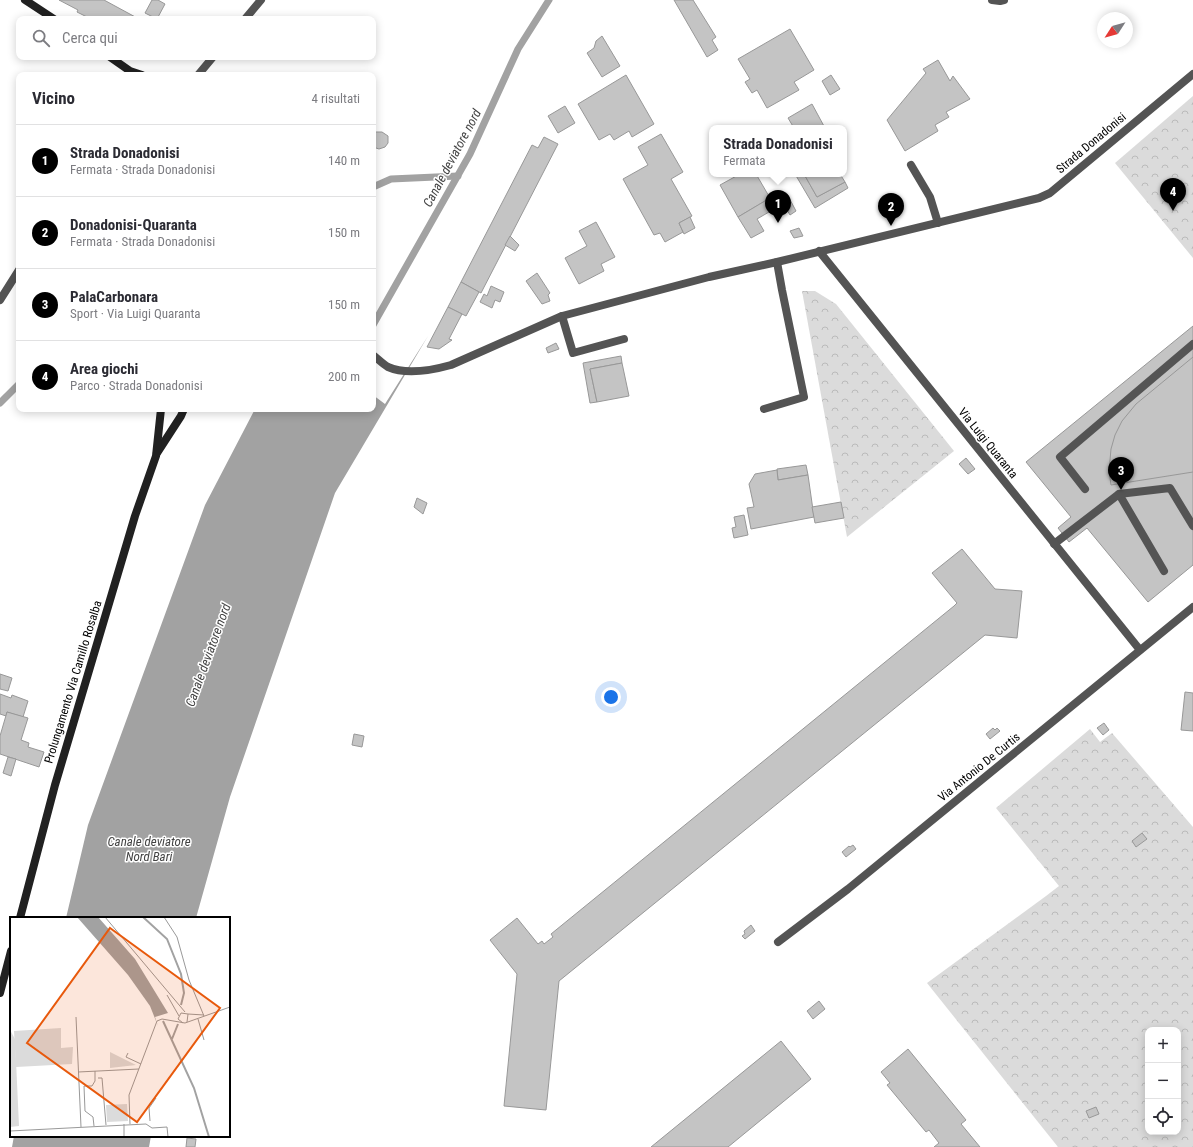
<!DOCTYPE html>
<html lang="it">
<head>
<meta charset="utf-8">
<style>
	:root { --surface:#fff; --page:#f2f2f3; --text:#2b2b33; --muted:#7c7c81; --line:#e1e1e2; --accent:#000 }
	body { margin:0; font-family:"Roboto Condensed",sans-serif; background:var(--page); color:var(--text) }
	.controls { position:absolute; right:12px; bottom:12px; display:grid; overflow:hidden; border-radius:8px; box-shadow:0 2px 10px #0003 }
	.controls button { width:36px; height:36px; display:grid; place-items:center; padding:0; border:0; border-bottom:1px solid var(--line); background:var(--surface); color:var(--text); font:20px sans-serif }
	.compass { position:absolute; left:1097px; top:12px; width:36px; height:36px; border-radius:50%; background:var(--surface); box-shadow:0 2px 10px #0003; rotate:234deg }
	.you { position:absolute; left:611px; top:697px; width:14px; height:14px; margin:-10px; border:3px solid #fff; border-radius:50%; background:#1a73e8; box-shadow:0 0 0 6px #1a73e833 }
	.badge { display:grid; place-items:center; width:26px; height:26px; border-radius:50%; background:var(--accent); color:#fff; font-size:13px; font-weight:700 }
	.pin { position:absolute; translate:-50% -33px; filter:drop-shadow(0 1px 2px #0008) }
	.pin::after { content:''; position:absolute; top:21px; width:14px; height:12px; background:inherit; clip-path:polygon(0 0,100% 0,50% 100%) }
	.popup { position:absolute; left:709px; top:125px; width:138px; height:52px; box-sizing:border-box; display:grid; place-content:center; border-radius:8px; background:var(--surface); filter:drop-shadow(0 1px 3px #0005); font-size:13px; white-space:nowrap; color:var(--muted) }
	.popup b { font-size:15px; color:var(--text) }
	.popup::after { content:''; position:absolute; left:50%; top:100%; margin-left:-8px; border:8px solid transparent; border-top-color:var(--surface) }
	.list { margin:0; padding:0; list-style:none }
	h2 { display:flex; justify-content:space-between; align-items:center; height:52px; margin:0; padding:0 16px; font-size:17px }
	h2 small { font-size:13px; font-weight:400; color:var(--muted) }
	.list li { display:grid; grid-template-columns:26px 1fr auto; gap:12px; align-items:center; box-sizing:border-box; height:72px; padding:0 16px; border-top:1px solid var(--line) }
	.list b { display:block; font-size:15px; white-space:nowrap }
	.list p { margin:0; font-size:13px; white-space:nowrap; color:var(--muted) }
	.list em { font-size:13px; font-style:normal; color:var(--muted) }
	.icon { flex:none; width:22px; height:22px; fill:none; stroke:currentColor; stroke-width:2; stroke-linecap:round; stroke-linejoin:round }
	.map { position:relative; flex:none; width:1193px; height:1147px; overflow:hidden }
	.search { position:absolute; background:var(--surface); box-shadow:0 2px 10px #0003; left:16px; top:16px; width:360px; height:44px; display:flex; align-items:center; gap:10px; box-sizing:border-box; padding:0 14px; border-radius:8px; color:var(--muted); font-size:15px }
	.panel { position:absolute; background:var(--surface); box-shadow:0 2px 10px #0003; left:16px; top:72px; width:360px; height:340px; border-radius:8px }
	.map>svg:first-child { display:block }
</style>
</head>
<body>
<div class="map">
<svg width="1193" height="1147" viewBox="0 0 1193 1147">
	<defs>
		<pattern id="park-crowns" width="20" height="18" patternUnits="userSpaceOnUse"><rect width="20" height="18" fill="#dbdbdb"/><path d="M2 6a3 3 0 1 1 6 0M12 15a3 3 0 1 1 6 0" fill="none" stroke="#bababa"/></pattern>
	</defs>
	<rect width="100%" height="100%" fill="#fff"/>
	<!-- park -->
	<g fill="url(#park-crowns)" fill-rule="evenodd">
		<path d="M 1193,96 L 1193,258 L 1115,163 Z"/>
		<path d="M 802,291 L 815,291 L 836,304 L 954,451 L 847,537 Z"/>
		<path d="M 1090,729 L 1100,742 L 1112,733 L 1193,827 L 1193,1147 L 1058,1147 L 927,983 L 1046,896 L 1059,886 L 996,808 ZM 1148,1030 L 1178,1030 L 1178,1132 L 1148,1132 Z"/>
	</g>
	<!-- water -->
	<g fill="#a2a2a2">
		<path d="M 428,336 L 335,493 L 230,797 L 196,918 L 66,918 L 88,825 L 205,505 L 255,409 L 373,409 L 373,395 L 385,404 Z"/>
		<path d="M 14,1136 L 151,1136 L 149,1147 L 12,1147 Z"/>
	</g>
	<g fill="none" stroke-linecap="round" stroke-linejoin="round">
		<!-- stream -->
		<g stroke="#a2a2a2" stroke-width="7">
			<path d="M 373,187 L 391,179 L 458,176"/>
			<path d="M 373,325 L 470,154 L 518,49 L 549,0"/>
			<path d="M 0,403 L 19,384"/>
		</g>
	</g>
	<!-- building -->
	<g fill="#c4c4c4" stroke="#989898">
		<path d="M 59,0 L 104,0 L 139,19 L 91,19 L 77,12 L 78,10 Z"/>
		<path d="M 152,0 L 158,0 L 165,4 L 157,19 L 145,13 Z"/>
		<path d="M 674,0 L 693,0 L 716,37 L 712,40 L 718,50 L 707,57 Z"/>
		<path d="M 790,29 L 814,70 L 794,82 L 799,90 L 767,108 L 757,90 L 752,93 L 745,82 L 750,79 L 738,59 Z"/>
		<path d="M 602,36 L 620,66 L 602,77 L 587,53 L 594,48 L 596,41 Z"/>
		<path d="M 938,60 L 950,81 L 953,76 L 970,99 L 946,112 L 949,117 L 935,125 L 938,131 L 905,151 L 887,120 L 926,73 L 923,69 Z"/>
		<path d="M 626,75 L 654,124 L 632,137 L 629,131 L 614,140 L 610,134 L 599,140 L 578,104 Z"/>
		<path d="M 831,75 L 840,89 L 830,95 L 822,81 Z"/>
		<path d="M 812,104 L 825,128 L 794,128 L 788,118 Z"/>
		<path d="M 565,106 L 575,123 L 558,133 L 548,116 Z"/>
		<path d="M 375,132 L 382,132 L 388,136 L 388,143 L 385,147 L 379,149 L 373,147 L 373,134 Z"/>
		<path d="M 661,134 L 683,172 L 671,179 L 692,216 L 679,223 L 683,232 L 665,242 L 660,233 L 654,235 L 623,179 L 648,165 L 638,147 Z"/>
		<path d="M 544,137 L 558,144 L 481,293 L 461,282 L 532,145 L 538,148 Z"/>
		<path d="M 740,174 L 756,174 L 770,198 L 738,217 L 720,185 Z"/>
		<path d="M 795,174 L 804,174 L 817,197 L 845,182 L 848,188 L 815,208 Z"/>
		<path d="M 804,174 L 840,174 L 845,182 L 817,197 Z"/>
		<path d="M 787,194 L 796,211 L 790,215 L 780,198 Z"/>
		<path d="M 775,195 L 781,205 L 757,219 L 764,231 L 751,238 L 738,217 Z"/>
		<path d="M 690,217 L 695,228 L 684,234 L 679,223 Z"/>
		<path d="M 596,222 L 615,257 L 601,264 L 604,271 L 579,284 L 565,258 L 587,246 L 579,231 Z"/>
		<path d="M 799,228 L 803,236 L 794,238 L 790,231 Z"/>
		<path d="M 510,236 L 519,245 L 515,251 L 505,245 Z"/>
		<path d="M 537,273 L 550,293 L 548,295 L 550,301 L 542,304 L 526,281 Z"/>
		<path d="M 461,282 L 479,292 L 466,316 L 448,307 Z"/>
		<path d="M 491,286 L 504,292 L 500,302 L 495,300 L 492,308 L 480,302 L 484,294 L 487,296 Z"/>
		<path d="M 448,307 L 462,314 L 449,339 L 452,340 L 439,349 L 427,347 Z"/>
		<path d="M 1193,326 L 1193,565 L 1148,602 L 1087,528 L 1069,542 L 1058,528 L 1071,517 L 1026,462 Z"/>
		<path d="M 556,343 L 559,349 L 548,353 L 546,348 Z"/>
		<path d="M 621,356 L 622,363 L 590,369 L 597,402 L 590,403 L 583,363 Z"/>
		<path d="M 1193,357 L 1193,472 L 1111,485 L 1109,471 L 1111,449 L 1115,435 L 1122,421 L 1136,404 Z"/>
		<path d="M 622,363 L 629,396 L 597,402 L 590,369 Z"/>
		<path d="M 966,458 L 975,469 L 968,474 L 959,464 Z"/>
		<path d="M 806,465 L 808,475 L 778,480 L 777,469 Z"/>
		<path d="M 777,470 L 778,480 L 808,475 L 814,517 L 751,529 L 747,508 L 754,507 L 749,484 L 755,474 Z"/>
		<path d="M 417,498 L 427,503 L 423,514 L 414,507 Z"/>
		<path d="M 841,502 L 844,518 L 815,523 L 812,507 Z"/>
		<path d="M 744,515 L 748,535 L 734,538 L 732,528 L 736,527 L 734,517 Z"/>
		<path d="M 962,549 L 995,589 L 1022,591 L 1017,638 L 985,635 L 559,981 L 546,1110 L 504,1106 L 517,974 L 490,940 L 517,918 L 538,944 L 542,941 L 544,944 L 553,937 L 551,934 L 954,606 L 957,603 L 932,573 Z"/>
		<path d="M 0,674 L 12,678 L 8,691 L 0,689 Z"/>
		<path d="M 1185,692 L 1193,693 L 1193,731 L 1181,730 Z"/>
		<path d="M 0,694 L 11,698 L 12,695 L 28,701 L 23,717 L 7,712 L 6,716 L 0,714 Z"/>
		<path d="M 7,712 L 28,718 L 21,740 L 29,743 L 28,747 L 44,752 L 39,767 L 0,754 L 0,736 Z"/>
		<path d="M 1104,723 L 1109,730 L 1103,735 L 1097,728 Z"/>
		<path d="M 993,728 L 995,730 L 997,728 L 1000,731 L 990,739 L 986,734 Z"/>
		<path d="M 354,734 L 364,736 L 362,747 L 352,745 Z"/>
		<path d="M 8,757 L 16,759 L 11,776 L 3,773 Z"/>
		<path d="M 1142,833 L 1147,839 L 1136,847 L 1132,841 Z"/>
		<path d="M 853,845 L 856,849 L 846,857 L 842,852 L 849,846 L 850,847 Z"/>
		<path d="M 751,925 L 755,931 L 745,939 L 742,936 L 745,934 L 744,931 Z"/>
		<path d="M 819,1001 L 825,1009 L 813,1019 L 807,1011 Z"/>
		<path d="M 781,1041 L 811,1079 L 728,1147 L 651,1147 Z"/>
		<path d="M 908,1049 L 966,1120 L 961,1124 L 980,1147 L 934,1147 L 939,1143 L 929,1130 L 926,1132 L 887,1085 L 890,1083 L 881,1072 Z"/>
		<path d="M 1096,1107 L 1099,1114 L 1089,1118 L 1086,1111 Z"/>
		<path d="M 187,1138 L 196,1139 L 195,1147 L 186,1147 Z"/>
	</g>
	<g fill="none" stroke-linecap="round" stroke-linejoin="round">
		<!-- lane -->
		<g stroke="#545454" stroke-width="8">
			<path d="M 992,0 L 1000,1 L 1004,0"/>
			<path d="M 245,19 L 261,0"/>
			<path d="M 198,75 L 213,57"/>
			<path d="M 911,165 L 930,197 L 938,223"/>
			<path d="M 562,316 L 573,353 L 624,339"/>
			<path d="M 764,409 L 804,397 L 782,290 L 777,262"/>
			<path d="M 1085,489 L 1060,457 L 1193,344"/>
			<path d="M 1119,494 L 1164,571"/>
			<path d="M 1054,544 L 1119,494 L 1170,488 L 1193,526"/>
		</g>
		<!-- street -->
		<g stroke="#545454" stroke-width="8">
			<path d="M 819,251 L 1140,650"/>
			<path d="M 0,300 L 19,270"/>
			<path d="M 373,355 C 378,359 383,364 388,367 C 406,375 433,370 451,365 L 562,316 L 709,277 L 777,262 L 1039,198 L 1050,193 L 1193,74"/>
			<path d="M 778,942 L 848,889 L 1193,607"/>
		</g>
		<!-- secondary -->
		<g stroke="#212121" stroke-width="8">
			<path d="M 25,0 L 54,19"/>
			<path d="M 110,57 L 130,71 L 142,75"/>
			<path d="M 157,453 L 181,416 L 184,409"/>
			<path d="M 20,918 L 55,785 L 135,516 L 156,456 L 161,409"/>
			<path d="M 0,993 L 11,951"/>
		</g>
	</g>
	<g text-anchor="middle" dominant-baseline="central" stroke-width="3" stroke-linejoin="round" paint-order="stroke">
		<!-- street labels -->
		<g font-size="12" fill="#000" stroke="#fff">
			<text transform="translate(1091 143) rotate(-40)">Strada Donadonisi</text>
			<text transform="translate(988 443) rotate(51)">Via Luigi Quaranta</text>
			<text transform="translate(73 682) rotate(-73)">Prolungamento Via Camillo Rosalba</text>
			<text transform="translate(979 767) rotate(-39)">Via Antonio De Curtis</text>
		</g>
		<!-- water labels -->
		<g font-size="13" font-style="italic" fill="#434343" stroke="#fff">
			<text transform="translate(452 158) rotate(-62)">Canale deviatore nord</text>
			<text transform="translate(208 655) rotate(-70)">Canale deviatore nord</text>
			<text x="149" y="841">Canale deviatore<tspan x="149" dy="15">Nord Bari</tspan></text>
		</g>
	</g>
	<!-- overview -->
	<g transform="translate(10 917)">
		<rect width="220" height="220" fill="#fff"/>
		<path d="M 0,113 L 5,122 L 9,209 L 0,210 Z" fill="#dbdbdb"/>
		<path d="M 51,111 L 51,131 L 63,130 L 62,147 L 6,150 L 4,114 ZM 100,135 L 126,148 L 100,151 ZM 117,187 L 118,204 L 97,205 L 96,188 Z" fill="#dbdbdb"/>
		<path d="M 67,0 L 88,0 L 125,42 L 158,96 L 145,100 L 148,109 L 140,89 L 118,58 Z" fill="#a2a2a2"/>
		<path fill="none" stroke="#a2a2a2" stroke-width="2" d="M 133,0 L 157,22 L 171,57 L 174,76 L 171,88M 153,104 L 184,171 L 199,220M 162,122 L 168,107"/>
		<path fill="none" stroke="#999" stroke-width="1" d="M 95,0 L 175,95M 154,0 L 167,20 L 179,63 L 194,99M 157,78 L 169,99M 178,97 L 194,98M 66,100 L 71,210M 188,102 L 194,123M 173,106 L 168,102 L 171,96 L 178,97 L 177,105M 118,136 L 116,140 L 131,147M 68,155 L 129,152M 88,161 L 92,161 L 96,208M 140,204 L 139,191 L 146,181M 120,207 L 119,178 L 147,104 L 152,102 L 175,106 L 220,90M 84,209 L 83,200 L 75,194 L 74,169 L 82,169 L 85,164 L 85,154M 0,214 L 136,207 L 142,211 L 157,210 L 158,220M 114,220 L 114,207"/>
		<path fill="#e8590c" fill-opacity="0.15" stroke="#e8590c" stroke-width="2" d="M 100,11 L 210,91 L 127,205 L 17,126 Z"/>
		<rect width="220" height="220" fill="none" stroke="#000" stroke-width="2"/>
	</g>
</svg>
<div class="controls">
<button>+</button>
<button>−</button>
<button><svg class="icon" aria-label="locate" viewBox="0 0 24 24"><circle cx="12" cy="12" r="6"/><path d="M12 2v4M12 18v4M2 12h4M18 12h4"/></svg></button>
</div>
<svg class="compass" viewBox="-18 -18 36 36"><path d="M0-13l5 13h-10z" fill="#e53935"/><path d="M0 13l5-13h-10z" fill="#7c7c81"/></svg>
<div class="you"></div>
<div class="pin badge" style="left:778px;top:223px">1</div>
<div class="popup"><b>Strada Donadonisi</b>Fermata</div>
<div class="pin badge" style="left:891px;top:226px">2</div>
<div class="pin badge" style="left:1121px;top:490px">3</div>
<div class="pin badge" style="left:1173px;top:211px">4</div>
<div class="search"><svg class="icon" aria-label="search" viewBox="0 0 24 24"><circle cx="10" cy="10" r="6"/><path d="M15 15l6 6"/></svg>Cerca qui</div>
<section class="panel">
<h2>Vicino<small>4 risultati</small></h2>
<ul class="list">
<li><span class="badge">1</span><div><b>Strada Donadonisi</b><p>Fermata · Strada Donadonisi</p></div><em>140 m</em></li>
<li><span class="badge">2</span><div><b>Donadonisi-Quaranta</b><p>Fermata · Strada Donadonisi</p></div><em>150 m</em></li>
<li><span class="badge">3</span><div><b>PalaCarbonara</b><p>Sport · Via Luigi Quaranta</p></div><em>150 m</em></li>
<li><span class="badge">4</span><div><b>Area giochi</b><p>Parco · Strada Donadonisi</p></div><em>200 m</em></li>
</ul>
</section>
</div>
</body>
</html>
